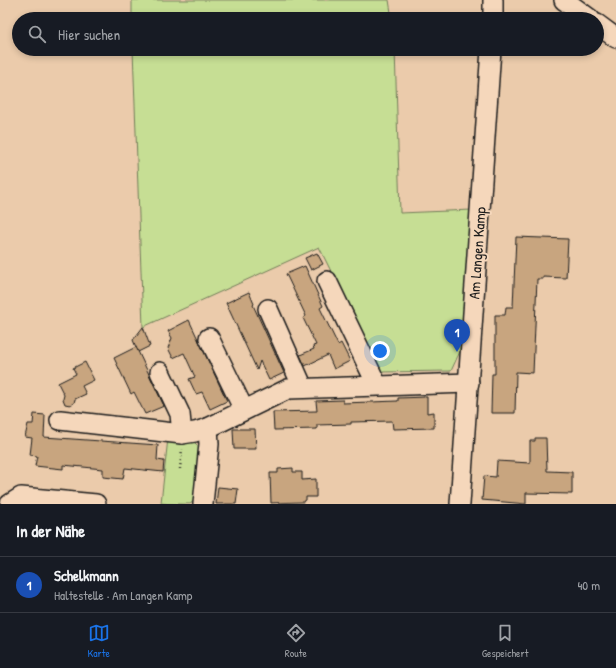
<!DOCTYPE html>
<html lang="de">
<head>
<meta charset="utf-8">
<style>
	:root { --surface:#171b24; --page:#242831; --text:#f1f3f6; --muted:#9ea1a6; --line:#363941; --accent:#1a73e8 }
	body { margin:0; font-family:"Patrick Hand",sans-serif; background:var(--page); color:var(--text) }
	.you { position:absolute; left:380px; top:351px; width:14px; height:14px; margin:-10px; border:3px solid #fff; border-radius:50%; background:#1a73e8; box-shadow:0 0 0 6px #1a73e833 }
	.badge { display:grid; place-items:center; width:26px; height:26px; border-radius:50%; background:var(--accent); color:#fff; font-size:13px; font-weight:700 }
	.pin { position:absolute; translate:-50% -33px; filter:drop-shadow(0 1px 2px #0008) }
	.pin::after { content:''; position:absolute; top:21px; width:14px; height:12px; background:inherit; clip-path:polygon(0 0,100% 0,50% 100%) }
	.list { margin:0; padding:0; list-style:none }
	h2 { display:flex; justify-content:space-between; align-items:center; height:52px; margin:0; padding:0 16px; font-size:17px }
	h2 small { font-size:13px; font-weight:400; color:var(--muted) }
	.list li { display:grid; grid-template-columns:26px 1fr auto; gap:12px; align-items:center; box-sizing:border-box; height:56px; padding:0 16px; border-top:1px solid var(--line) }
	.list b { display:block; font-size:15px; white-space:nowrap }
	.list p { margin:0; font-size:13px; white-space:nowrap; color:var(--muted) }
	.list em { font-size:13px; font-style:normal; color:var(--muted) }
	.icon { flex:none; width:22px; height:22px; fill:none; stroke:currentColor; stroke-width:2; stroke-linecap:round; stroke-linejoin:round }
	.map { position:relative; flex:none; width:616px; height:504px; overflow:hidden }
	.search { position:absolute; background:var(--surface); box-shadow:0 2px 6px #0003; left:12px; right:12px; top:12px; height:44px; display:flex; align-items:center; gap:10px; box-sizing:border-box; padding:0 14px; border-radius:22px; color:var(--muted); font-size:15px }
	.sheet { height:108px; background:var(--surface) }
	nav { display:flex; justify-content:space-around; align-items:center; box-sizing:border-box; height:56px; border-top:1px solid var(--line); background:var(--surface); font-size:11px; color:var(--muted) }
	nav a { display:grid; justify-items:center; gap:2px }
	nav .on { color:var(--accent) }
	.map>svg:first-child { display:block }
</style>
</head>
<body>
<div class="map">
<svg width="616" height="504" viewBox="0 0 616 504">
	<rect width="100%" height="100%" fill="#ebcbab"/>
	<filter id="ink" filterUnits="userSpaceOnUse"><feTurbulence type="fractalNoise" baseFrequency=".025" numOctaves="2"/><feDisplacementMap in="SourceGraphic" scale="8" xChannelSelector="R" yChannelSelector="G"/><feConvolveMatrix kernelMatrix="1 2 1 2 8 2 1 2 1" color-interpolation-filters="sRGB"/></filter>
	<g filter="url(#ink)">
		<!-- green -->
		<g fill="#c6de94" stroke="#717d58">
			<path d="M 132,0 L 389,0 L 392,19 L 132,19 Z"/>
			<path d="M 133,49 L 395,49 L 400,213 L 472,210 L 462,347 L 451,371 L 381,372 L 319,247 L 143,327 Z"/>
			<path d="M 168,438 L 194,442 L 202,450 C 201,462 201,499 190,504 C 182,504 169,504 161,503 Z"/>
		</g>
		<!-- building -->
		<g fill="#c8a57f" stroke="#1c1c1c">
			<path d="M 516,237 L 568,239 L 566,278 L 543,277 L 543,279 L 537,279 L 533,373 L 516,372 L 515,413 L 491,413 L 492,374 L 495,374 L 495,315 L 505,315 L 506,307 L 513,307 Z"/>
			<path d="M 317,253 L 323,264 L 311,270 L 305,258 Z"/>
			<path d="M 305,266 L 323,306 L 320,308 L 338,345 L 341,343 L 350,361 L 334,369 L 328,355 L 305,366 L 300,355 L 314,349 L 313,346 L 316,345 L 303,318 L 306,316 L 286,274 Z"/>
			<path d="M 249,292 L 254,304 L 253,305 L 284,373 L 269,380 L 260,361 L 257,370 L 226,303 Z"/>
			<path d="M 189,320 L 227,401 L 210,409 L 202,392 L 196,394 L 189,379 L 195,377 L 184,353 L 173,358 L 168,348 L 172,338 L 168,331 Z"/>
			<path d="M 143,327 L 150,346 L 138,352 L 133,340 Z"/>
			<path d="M 136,347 L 164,406 L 145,414 L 134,392 L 131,394 L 114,358 Z"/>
			<path d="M 85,362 L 94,380 L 82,386 L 86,394 L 75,399 L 74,403 L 70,405 L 65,404 L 63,399 L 64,395 L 58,383 L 76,374 L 73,368 Z"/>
			<path d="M 427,397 L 427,413 L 434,412 L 434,428 L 393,429 L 392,421 L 351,422 L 351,424 L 317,425 L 317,429 L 274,430 L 273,412 L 317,411 L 316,401 L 343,400 L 343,403 L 398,401 L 398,398 Z"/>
			<path d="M 34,414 L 45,415 L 44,437 L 158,445 L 157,460 L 164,461 L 163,472 L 125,468 L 123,479 L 103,477 L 103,469 L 63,465 L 63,469 L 35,466 L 37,456 L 30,455 L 32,438 L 25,437 L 28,424 L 33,424 Z"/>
			<path d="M 233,429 L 255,429 L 256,449 L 234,449 Z"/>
			<path d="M 535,438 L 546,438 L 547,471 L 572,472 L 572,494 L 526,493 L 526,504 L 482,500 L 484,476 L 496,477 L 497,461 L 530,463 L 530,441 L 535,441 Z"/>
			<path d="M 293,468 L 293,472 L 302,472 L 302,480 L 316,479 L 316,497 L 306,497 L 306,500 L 303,502 L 271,503 L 270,473 L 278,473 L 278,469 Z"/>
			<path d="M 218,487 L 238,489 L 236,504 L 216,504 Z"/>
		</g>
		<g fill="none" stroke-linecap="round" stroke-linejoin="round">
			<!-- minor casing -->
			<g stroke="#1c1c1c" stroke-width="22">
				<g id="minor">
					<path d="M 564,0 L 590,19"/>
					<path d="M 493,19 L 493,0"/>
					<path d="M 597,24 L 616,38"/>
					<path d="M 327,281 L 377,385"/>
					<path d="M 268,309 L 303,388"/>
					<path d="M 209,338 L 244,410"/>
					<path d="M 160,372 L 180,414 L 182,434"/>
					<path d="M 60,420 L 182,434 L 195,432 L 208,428 L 288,389 L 469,383"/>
					<path d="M 10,504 L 21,497 L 96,504"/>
					<path d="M 203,504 L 209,444 L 208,428"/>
					<path d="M 460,504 L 491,49"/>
				</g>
			</g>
			<!-- path -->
			<path stroke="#1c1c1c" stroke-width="2.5" stroke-dasharray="1 3" stroke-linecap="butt" d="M 180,469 L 182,449"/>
			<!-- minor -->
			<use href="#minor" stroke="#f5d7bb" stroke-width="19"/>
		</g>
	</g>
	<g text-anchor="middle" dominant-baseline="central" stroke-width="4" stroke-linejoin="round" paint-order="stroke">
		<!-- street labels -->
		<g font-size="15" fill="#1c1c1c" stroke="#f5d7bb">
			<text transform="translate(477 253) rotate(-86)">Am Langen Kamp</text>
		</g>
	</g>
</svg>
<div class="you"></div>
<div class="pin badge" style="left:457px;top:352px;background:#1a4fb4">1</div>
<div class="search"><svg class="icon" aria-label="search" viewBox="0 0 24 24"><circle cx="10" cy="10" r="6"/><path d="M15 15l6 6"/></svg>Hier suchen</div>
</div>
<section class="sheet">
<h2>In der Nähe<small></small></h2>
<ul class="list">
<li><span class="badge" style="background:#1a4fb4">1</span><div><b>Schelkmann</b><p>Haltestelle · Am Langen Kamp</p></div><em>40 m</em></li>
</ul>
</section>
<nav>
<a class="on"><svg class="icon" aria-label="map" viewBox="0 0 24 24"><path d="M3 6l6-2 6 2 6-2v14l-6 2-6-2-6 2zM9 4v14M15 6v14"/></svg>Karte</a>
<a><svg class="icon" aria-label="directions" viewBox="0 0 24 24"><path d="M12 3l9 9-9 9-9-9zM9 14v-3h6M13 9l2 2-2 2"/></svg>Route</a>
<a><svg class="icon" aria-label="saved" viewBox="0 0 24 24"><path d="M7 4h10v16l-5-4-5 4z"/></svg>Gespeichert</a>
</nav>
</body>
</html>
